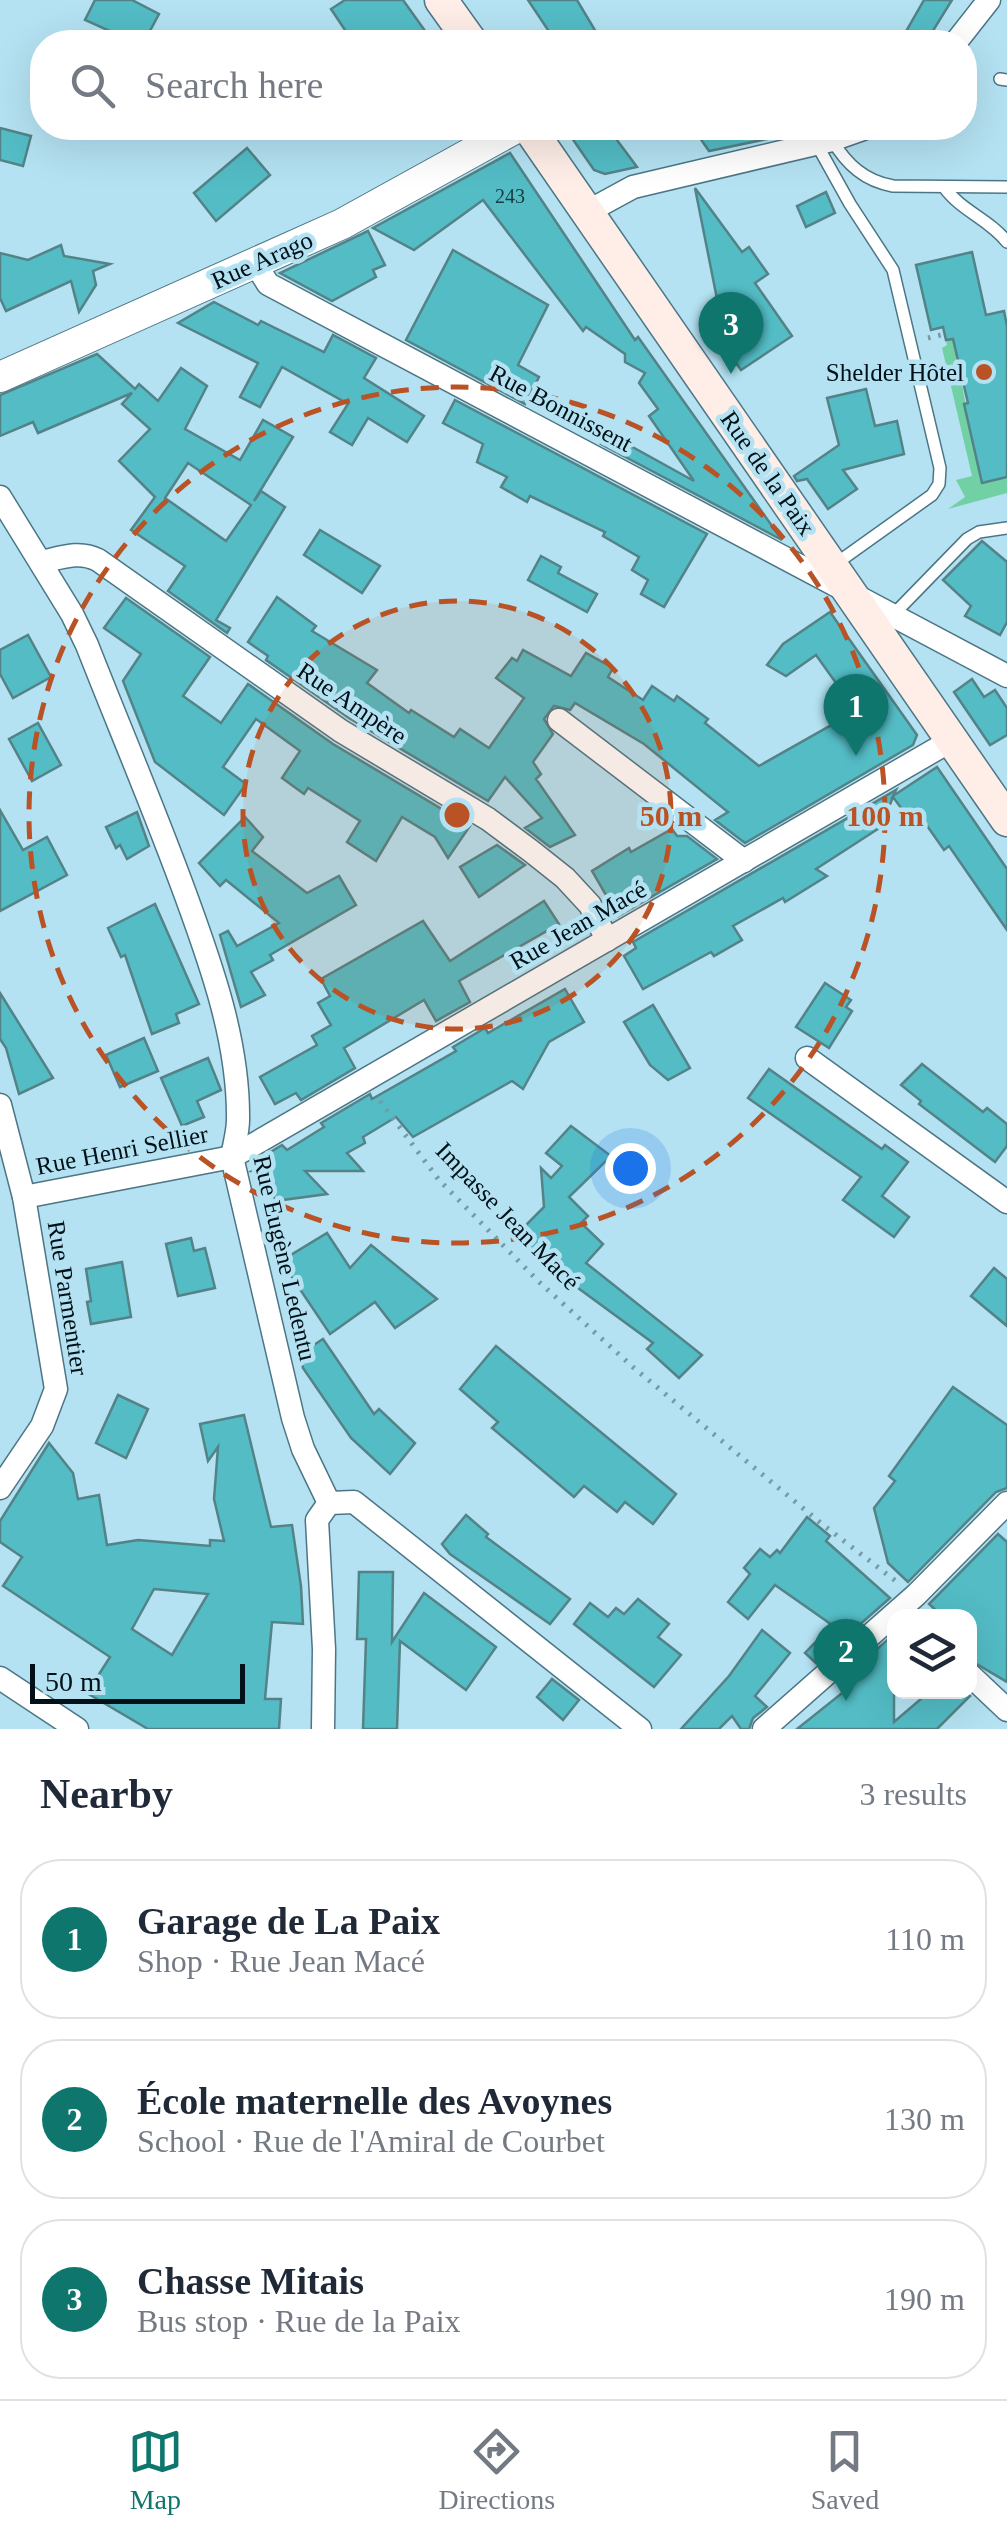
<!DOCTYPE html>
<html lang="en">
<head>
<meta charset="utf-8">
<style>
	:root { --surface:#fff; --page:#f2f2f3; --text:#1f2937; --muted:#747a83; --line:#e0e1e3; --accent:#0f766e }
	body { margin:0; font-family:Georgia,serif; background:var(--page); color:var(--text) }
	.controls { position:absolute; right:30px; bottom:30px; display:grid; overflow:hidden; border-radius:20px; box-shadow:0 10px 40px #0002 }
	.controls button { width:90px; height:90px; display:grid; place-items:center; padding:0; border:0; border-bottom:2px solid var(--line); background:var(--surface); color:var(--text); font:50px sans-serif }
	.scale { position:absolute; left:30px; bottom:25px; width:215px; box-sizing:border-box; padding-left:10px; border:5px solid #021117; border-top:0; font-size:28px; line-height:35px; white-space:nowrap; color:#021117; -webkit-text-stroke:8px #b4e2f2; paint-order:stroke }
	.you { position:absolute; left:630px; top:1168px; width:35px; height:35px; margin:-25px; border:8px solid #fff; border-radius:50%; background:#1a73e8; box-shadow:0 0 0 15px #1a73e833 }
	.badge { display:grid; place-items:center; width:65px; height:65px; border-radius:50%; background:var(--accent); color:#fff; font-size:32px; font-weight:700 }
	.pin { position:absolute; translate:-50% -82px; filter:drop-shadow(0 2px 5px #0008) }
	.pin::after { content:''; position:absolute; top:52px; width:35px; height:30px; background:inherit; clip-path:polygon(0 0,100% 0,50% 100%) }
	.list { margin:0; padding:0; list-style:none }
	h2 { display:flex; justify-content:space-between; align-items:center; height:130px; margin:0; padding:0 40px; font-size:42px }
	h2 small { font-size:32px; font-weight:400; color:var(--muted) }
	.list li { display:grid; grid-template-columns:65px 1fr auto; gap:30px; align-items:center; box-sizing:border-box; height:160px; margin:0 20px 20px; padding:0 20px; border:2px solid var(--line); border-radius:40px }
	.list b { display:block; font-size:38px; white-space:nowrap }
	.list p { margin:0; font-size:32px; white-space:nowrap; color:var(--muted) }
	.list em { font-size:32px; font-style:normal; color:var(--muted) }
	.icon { flex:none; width:55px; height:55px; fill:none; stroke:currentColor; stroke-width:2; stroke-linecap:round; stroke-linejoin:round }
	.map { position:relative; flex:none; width:1007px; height:1729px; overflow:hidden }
	.search { position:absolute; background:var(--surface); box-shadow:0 10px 40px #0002; left:30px; right:30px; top:30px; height:110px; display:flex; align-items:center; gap:25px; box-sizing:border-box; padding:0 35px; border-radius:40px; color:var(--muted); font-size:38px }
	.sheet { height:670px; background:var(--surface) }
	nav { display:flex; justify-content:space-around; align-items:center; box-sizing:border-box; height:140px; border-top:2px solid var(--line); background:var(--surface); font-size:28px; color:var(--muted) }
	nav a { display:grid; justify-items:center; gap:5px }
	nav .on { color:var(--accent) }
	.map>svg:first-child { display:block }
</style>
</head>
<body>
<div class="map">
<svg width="1007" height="1729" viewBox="0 0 1007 1729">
	<rect width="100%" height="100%" fill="#b4e2f2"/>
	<!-- green -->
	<path fill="#71d1a5" d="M 953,339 L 981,482 L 1007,477 L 1007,493 L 948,509 L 965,497 L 956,480 L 972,476 L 942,348 L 947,345 L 946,340 Z"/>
	<!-- building -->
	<g fill="#53bcc5" stroke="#538387" stroke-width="2.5" fill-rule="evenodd">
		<path d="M 95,0 L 132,0 L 159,14 L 144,42 L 134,42 L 85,20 Z"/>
		<path d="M 345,0 L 403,0 L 433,42 L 353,42 L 331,9 Z"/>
		<path d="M 528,0 L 577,0 L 602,42 L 556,42 Z"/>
		<path d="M 924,0 L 952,0 L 926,42 L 900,42 Z"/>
		<path d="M 0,128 L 31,136 L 23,166 L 0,160 Z"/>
		<path d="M 565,128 L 608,128 L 637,167 L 605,174 L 594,170 Z"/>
		<path d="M 693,128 L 771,128 L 772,138 L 709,151 Z"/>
		<path d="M 247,148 L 270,175 L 216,221 L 194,193 Z"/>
		<path d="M 510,153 L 635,340 L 638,337 L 782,540 L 601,444 L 607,433 L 694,481 L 649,416 L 658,409 L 639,383 L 645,373 L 625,362 L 625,354 L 586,327 L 583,331 L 483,200 L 414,250 L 373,228 Z"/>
		<path d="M 695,188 L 742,252 L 749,247 L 768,274 L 755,283 L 792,336 L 741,370 L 725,347 L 737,339 L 720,314 Z"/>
		<path d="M 826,192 L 835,213 L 806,227 L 797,206 Z"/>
		<path d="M 368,231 L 385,265 L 373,270 L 376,277 L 332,301 L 280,273 Z"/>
		<path d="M 61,245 L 64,256 L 110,264 L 93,271 L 96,285 L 79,312 L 71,281 L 6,311 L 0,298 L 0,253 L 28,260 Z"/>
		<path d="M 453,250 L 548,305 L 518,365 L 539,377 L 525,404 L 406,340 Z"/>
		<path d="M 972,252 L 986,315 L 1004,311 L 1007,326 L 1007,477 L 982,483 L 964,404 L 968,403 L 953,339 L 946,340 L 943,327 L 931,330 L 916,265 Z"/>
		<path d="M 214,302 L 258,325 L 261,321 L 324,352 L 333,335 L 376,358 L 364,378 L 424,416 L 407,442 L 368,418 L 352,445 L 330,432 L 348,404 L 282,367 L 260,407 L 240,397 L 258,363 L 178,323 Z"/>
		<path d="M 97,354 L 135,389 L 139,384 L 158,401 L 181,368 L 207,386 L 185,429 L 240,460 L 263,420 L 293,437 L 254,501 L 261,491 L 285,507 L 216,620 L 230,628 L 227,633 L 168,591 L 185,566 L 131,530 L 155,497 L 119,461 L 150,429 L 122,404 L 132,393 L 38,433 L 33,422 L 0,436 L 0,395 ZM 188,463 L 251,505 L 226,541 L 165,498 Z"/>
		<path d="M 866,389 L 875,426 L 897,421 L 904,454 L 843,470 L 857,489 L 828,509 L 807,479 L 797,481 L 794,476 L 839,445 L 827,398 Z"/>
		<path d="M 455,400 L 707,534 L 664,607 L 641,594 L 648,580 L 632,570 L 639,557 L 603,536 L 605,532 L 530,496 L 527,502 L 501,487 L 507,477 L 477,462 L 483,444 L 443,423 Z"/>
		<path d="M 320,530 L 380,566 L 362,593 L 304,555 Z"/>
		<path d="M 982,541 L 1007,562 L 1007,622 L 1000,635 L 965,616 L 971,606 L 943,580 Z"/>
		<path d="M 541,556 L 561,567 L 558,573 L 597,594 L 587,612 L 528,580 Z"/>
		<path d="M 277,597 L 316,626 L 312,631 L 377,670 L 367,683 L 409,713 L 411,710 L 454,737 L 460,729 L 489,748 L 524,698 L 496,678 L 512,658 L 517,661 L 523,650 L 571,676 L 586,653 L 613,668 L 608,677 L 643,700 L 652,686 L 674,701 L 677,696 L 708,719 L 705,723 L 759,766 L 856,711 L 816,655 L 786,676 L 767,665 L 783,644 L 830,612 L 917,735 L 913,745 L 745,843 L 715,820 L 728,812 L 644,744 L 575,703 L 570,710 L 554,706 L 544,719 L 553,734 L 533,762 L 541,774 L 536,779 L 575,835 L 550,847 L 525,828 L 542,818 L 505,777 L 488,801 L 349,718 L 266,660 L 268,656 L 248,642 Z"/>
		<path d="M 126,598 L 210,657 L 183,696 L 221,723 L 248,684 L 333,744 L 470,826 L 448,858 L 435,837 L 402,817 L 376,861 L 347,842 L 360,821 L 308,788 L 304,794 L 282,778 L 300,751 L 256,719 L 223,767 L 246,784 L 224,815 L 155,762 L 123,681 L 141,654 L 104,628 Z"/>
		<path d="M 28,635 L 51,677 L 13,698 L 0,674 L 0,650 Z"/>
		<path d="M 972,679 L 984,697 L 995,690 L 1007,708 L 1007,735 L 990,745 L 954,692 Z"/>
		<path d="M 38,723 L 61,765 L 32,781 L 9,739 Z"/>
		<path d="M 937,767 L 1007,869 L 1007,930 L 949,846 L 944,850 L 916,810 L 907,816 L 893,797 L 881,827 L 816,869 L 827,876 L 785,902 L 783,898 L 733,926 L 742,940 L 714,956 L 711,952 L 643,989 L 624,956 L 636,948 L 633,942 L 896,790 L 893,796 Z"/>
		<path d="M 0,810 L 23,850 L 47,837 L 67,875 L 0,911 Z"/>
		<path d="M 137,812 L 149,846 L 127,859 L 120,845 L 116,848 L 106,827 Z"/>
		<path d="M 245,817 L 263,837 L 252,851 L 307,893 L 339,876 L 356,905 L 270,955 L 273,960 L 251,972 L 265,995 L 241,1007 L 220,935 L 228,931 L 237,946 L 279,923 L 226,880 L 220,886 L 199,863 Z"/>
		<path d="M 672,829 L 677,836 L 687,836 L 717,859 L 618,916 L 592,871 L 629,848 L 631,852 Z"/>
		<path d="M 497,845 L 525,865 L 479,897 L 460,867 Z"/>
		<path d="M 544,901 L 559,924 L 459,981 L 470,1002 L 436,1021 L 424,1000 L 344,1048 L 355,1068 L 301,1100 L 296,1093 L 275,1104 L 260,1077 L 317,1045 L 312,1036 L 331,1025 L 318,1003 L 330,996 L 321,979 L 423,921 L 450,961 Z"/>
		<path d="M 155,904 L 199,1004 L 176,1014 L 179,1023 L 152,1034 L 125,955 L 121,957 L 108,928 Z"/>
		<path d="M 825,983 L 851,1000 L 846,1007 L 852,1011 L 829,1048 L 796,1027 Z"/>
		<path d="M 565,989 L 584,1022 L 549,1042 L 523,1089 L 512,1081 L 413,1137 L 396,1117 L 363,1137 L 365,1143 L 347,1153 L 363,1171 L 305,1171 L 327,1194 L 275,1201 L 270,1171 L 252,1171 L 270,1160 L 269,1153 L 282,1145 L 287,1150 L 324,1127 L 321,1123 L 370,1094 L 372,1099 L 456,1051 L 453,1047 L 485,1028 L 488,1033 Z"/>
		<path d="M 0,993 L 53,1078 L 19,1094 L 6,1048 L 0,1039 Z"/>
		<path d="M 653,1005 L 690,1068 L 668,1080 L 650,1065 L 624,1022 Z"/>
		<path d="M 144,1038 L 158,1071 L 120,1087 L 106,1055 Z"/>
		<path d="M 208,1058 L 221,1090 L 197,1101 L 204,1117 L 182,1126 L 161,1078 Z"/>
		<path d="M 922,1064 L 983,1112 L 987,1108 L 1007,1124 L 1007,1146 L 995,1162 L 919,1104 L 921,1101 L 901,1085 Z"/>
		<path d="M 769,1069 L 882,1149 L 885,1145 L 908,1162 L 882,1196 L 909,1217 L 894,1237 L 843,1200 L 861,1177 L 748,1098 Z"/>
		<path d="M 571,1126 L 611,1156 L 569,1197 L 588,1216 L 581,1223 L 603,1244 L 586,1263 L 702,1355 L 679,1378 L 647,1349 L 653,1343 L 563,1277 L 527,1244 L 533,1238 L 523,1228 L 544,1207 L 541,1168 L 551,1178 L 562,1166 L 546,1153 Z"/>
		<path d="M 327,1233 L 350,1268 L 371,1245 L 437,1299 L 395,1328 L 375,1302 L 330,1334 L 281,1261 Z"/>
		<path d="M 191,1238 L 194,1251 L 205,1248 L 215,1288 L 178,1296 L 166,1244 Z"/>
		<path d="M 122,1262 L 131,1317 L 91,1324 L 87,1302 L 91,1301 L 86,1269 Z"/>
		<path d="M 994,1268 L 1007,1279 L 1007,1326 L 971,1296 Z"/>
		<path d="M 323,1339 L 374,1414 L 379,1409 L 415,1443 L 390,1474 L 351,1438 L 303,1368 L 300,1354 Z"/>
		<path d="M 496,1346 L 676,1494 L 653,1524 L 625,1502 L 617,1512 L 584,1486 L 574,1497 L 492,1428 L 498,1422 L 460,1389 Z"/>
		<path d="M 953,1387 L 1007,1425 L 1007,1488 L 996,1492 L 908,1582 L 888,1563 L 874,1508 L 895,1481 L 889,1476 Z"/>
		<path d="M 118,1395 L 148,1409 L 126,1458 L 96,1443 Z"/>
		<path d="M 244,1415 L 271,1527 L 292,1525 L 301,1586 L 303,1624 L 272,1622 L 265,1699 L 281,1699 L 279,1729 L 148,1729 L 87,1693 L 110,1657 L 3,1586 L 22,1557 L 0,1542 L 0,1521 L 49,1443 L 73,1473 L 78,1499 L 99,1495 L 107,1545 L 138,1540 L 210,1546 L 210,1540 L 224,1541 L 214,1499 L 218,1447 L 208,1461 L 200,1424 ZM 154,1589 L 208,1594 L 172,1655 L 132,1629 Z"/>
		<path d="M 466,1515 L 488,1534 L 486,1537 L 570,1599 L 550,1624 L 450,1554 L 442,1544 Z"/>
		<path d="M 807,1517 L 830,1536 L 826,1541 L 890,1598 L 816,1663 L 805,1653 L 832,1625 L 775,1585 L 748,1619 L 728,1602 L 750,1574 L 744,1568 L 760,1549 L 770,1557 L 777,1550 L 780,1553 Z"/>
		<path d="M 998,1534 L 1007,1542 L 1007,1682 L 970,1660 L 970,1616 L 942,1616 L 929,1604 Z"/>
		<path d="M 359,1572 L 393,1572 L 392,1642 L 424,1593 L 496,1647 L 466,1690 L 400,1641 L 397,1729 L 363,1729 L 366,1639 L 357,1639 Z"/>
		<path d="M 638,1599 L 669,1624 L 658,1637 L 681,1655 L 654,1687 L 574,1624 L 590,1603 L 608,1617 L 616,1608 L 624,1614 Z"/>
		<path d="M 762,1630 L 790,1653 L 755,1696 L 767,1707 L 753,1718 L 749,1729 L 741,1729 L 732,1716 L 719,1729 L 681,1729 L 729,1676 Z"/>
		<path d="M 894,1634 L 894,1722 L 929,1692 L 966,1692 L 970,1696 L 937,1729 L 797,1729 L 846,1690 L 839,1683 Z"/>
		<path d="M 552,1679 L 579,1700 L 563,1720 L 537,1697 Z"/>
	</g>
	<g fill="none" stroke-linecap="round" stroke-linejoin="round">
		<!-- service casing -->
		<g stroke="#4c7685" stroke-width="14">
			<g id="service">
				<path d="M 1000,79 L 1007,80"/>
				<path d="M 832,140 C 847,165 865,181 893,186 L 1007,187"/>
				<path d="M 816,143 L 850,204 L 893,270 L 940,468 L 939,484 L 932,495 L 834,565"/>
				<path d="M 944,187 C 961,211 989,219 1007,242"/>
				<path d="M 893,615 L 967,539 L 979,532 L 1007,528"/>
			</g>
		</g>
		<!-- minor casing -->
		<g stroke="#4c7685" stroke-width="25">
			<g id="minor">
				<path d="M 956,42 L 989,0"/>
				<path d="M 587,212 L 633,187 L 832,140 L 866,128"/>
				<path d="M 255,263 L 268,284 L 1007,676"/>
				<path d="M 0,497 L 72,614 L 87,645 C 120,729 155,811 186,896 C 212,967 239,1043 238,1120 C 238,1132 234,1145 232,1157 L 293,1418 L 303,1449 L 329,1503"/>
				<path d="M 41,562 C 60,558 79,550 98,560 L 341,731 L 488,819 L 531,851 L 565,878 L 590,905 L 607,940"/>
				<path d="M 559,720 L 744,861"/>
				<path d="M 807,1058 L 1007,1202"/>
				<path d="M 0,1105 L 24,1197 L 56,1389 L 42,1426 L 0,1488"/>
				<path d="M 24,1197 L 232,1157 L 952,740"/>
				<path d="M 329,1503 L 354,1502 L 640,1729"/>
				<path d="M 970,1675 L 1007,1710"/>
				<path d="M 0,1678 L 77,1729"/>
				<path d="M 323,1729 L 324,1649 L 317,1520 L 329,1503"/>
				<path d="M 764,1729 L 916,1595 L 1007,1503"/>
			</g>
		</g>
		<!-- tertiary casing -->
		<g stroke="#4c7685" stroke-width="32">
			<path id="tertiary" d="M 0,377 L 342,224 L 516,128"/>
		</g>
		<!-- secondary casing -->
		<g stroke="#4c7685" stroke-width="35">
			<g id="secondary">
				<path d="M 441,0 L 471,42"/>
				<path d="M 529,128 L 1007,820"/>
			</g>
		</g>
		<!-- path -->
		<g stroke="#779aa7" stroke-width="5" stroke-dasharray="2.5 8" stroke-linecap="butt">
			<path d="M 928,338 L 945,334"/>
			<path d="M 380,1101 L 439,1180 L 538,1281 L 634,1368 L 822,1524 L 897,1582"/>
		</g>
		<!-- service -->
		<use href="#service" stroke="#fff" stroke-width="11"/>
		<!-- minor -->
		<use href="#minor" stroke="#fff" stroke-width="22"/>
		<!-- tertiary -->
		<use href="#tertiary" stroke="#fff" stroke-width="30"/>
		<!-- secondary -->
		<use href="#secondary" stroke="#feeee7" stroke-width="32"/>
	</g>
	<!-- distance rings -->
	<circle cx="457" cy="815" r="214" fill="#b95325" fill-opacity=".12"/>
	<g fill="none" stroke="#b95325" stroke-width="5" stroke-dasharray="18 12">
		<circle cx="457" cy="815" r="214"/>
		<circle cx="457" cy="815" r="428"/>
	</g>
	<!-- markers -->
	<circle fill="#b95325" stroke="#b4e2f2" stroke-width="4" cx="984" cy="372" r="10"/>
	<g text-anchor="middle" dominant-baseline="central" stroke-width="9" stroke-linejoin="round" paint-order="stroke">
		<!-- number labels -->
		<g font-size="20" fill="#163c42">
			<text x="510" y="196">243</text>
		</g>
		<!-- street labels -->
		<g font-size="25" fill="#021117" stroke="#b4e2f2">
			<text transform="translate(262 260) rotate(-24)">Rue Arago</text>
			<text transform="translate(561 408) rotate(28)">Rue Bonnissent</text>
			<text transform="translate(768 473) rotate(55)">Rue de la Paix</text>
			<text transform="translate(352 703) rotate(34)">Rue Ampère</text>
			<text transform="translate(578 925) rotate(-30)">Rue Jean Macé</text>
			<text transform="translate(122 1150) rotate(-11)">Rue Henri Sellier</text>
			<text transform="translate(508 1216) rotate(46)">Impasse Jean Macé</text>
			<text transform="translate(285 1258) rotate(77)">Rue Eugène Ledentu</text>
			<text transform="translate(68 1298) rotate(81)">Rue Parmentier</text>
		</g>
		<!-- poi labels -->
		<g font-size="25" fill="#021117" stroke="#b4e2f2" text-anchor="end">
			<text x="964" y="372">Shelder Hôtel</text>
		</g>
	</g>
	<circle cx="457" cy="815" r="15" fill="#b95325" stroke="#b4e2f2" stroke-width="5"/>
	<g font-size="30" text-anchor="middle" font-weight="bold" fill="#b95325" stroke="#b4e2f2" stroke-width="9" stroke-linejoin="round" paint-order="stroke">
		<text x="671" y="826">50 m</text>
		<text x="885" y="826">100 m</text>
	</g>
</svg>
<div class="controls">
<button><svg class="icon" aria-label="layers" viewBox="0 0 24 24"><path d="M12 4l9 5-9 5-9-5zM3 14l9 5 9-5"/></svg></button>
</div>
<div class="scale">50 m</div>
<div class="you"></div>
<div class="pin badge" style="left:856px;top:756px">1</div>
<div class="pin badge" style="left:846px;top:1701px">2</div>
<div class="pin badge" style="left:731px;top:374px">3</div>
<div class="search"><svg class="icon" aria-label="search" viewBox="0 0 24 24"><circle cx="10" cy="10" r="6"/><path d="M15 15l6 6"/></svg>Search here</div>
</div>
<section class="sheet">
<h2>Nearby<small>3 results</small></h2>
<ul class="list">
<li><span class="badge">1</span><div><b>Garage de La Paix</b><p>Shop · Rue Jean Macé</p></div><em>110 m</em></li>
<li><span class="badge">2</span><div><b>École maternelle des Avoynes</b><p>School · Rue de l'Amiral de Courbet</p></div><em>130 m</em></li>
<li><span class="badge">3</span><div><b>Chasse Mitais</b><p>Bus stop · Rue de la Paix</p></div><em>190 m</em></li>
</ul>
</section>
<nav>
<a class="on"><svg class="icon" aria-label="map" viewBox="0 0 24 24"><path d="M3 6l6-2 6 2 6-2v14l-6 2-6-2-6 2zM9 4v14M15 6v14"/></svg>Map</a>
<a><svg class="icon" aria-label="directions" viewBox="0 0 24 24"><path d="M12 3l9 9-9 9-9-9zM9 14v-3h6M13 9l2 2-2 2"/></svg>Directions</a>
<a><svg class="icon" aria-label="saved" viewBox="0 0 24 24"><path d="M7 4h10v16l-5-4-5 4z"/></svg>Saved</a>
</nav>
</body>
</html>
